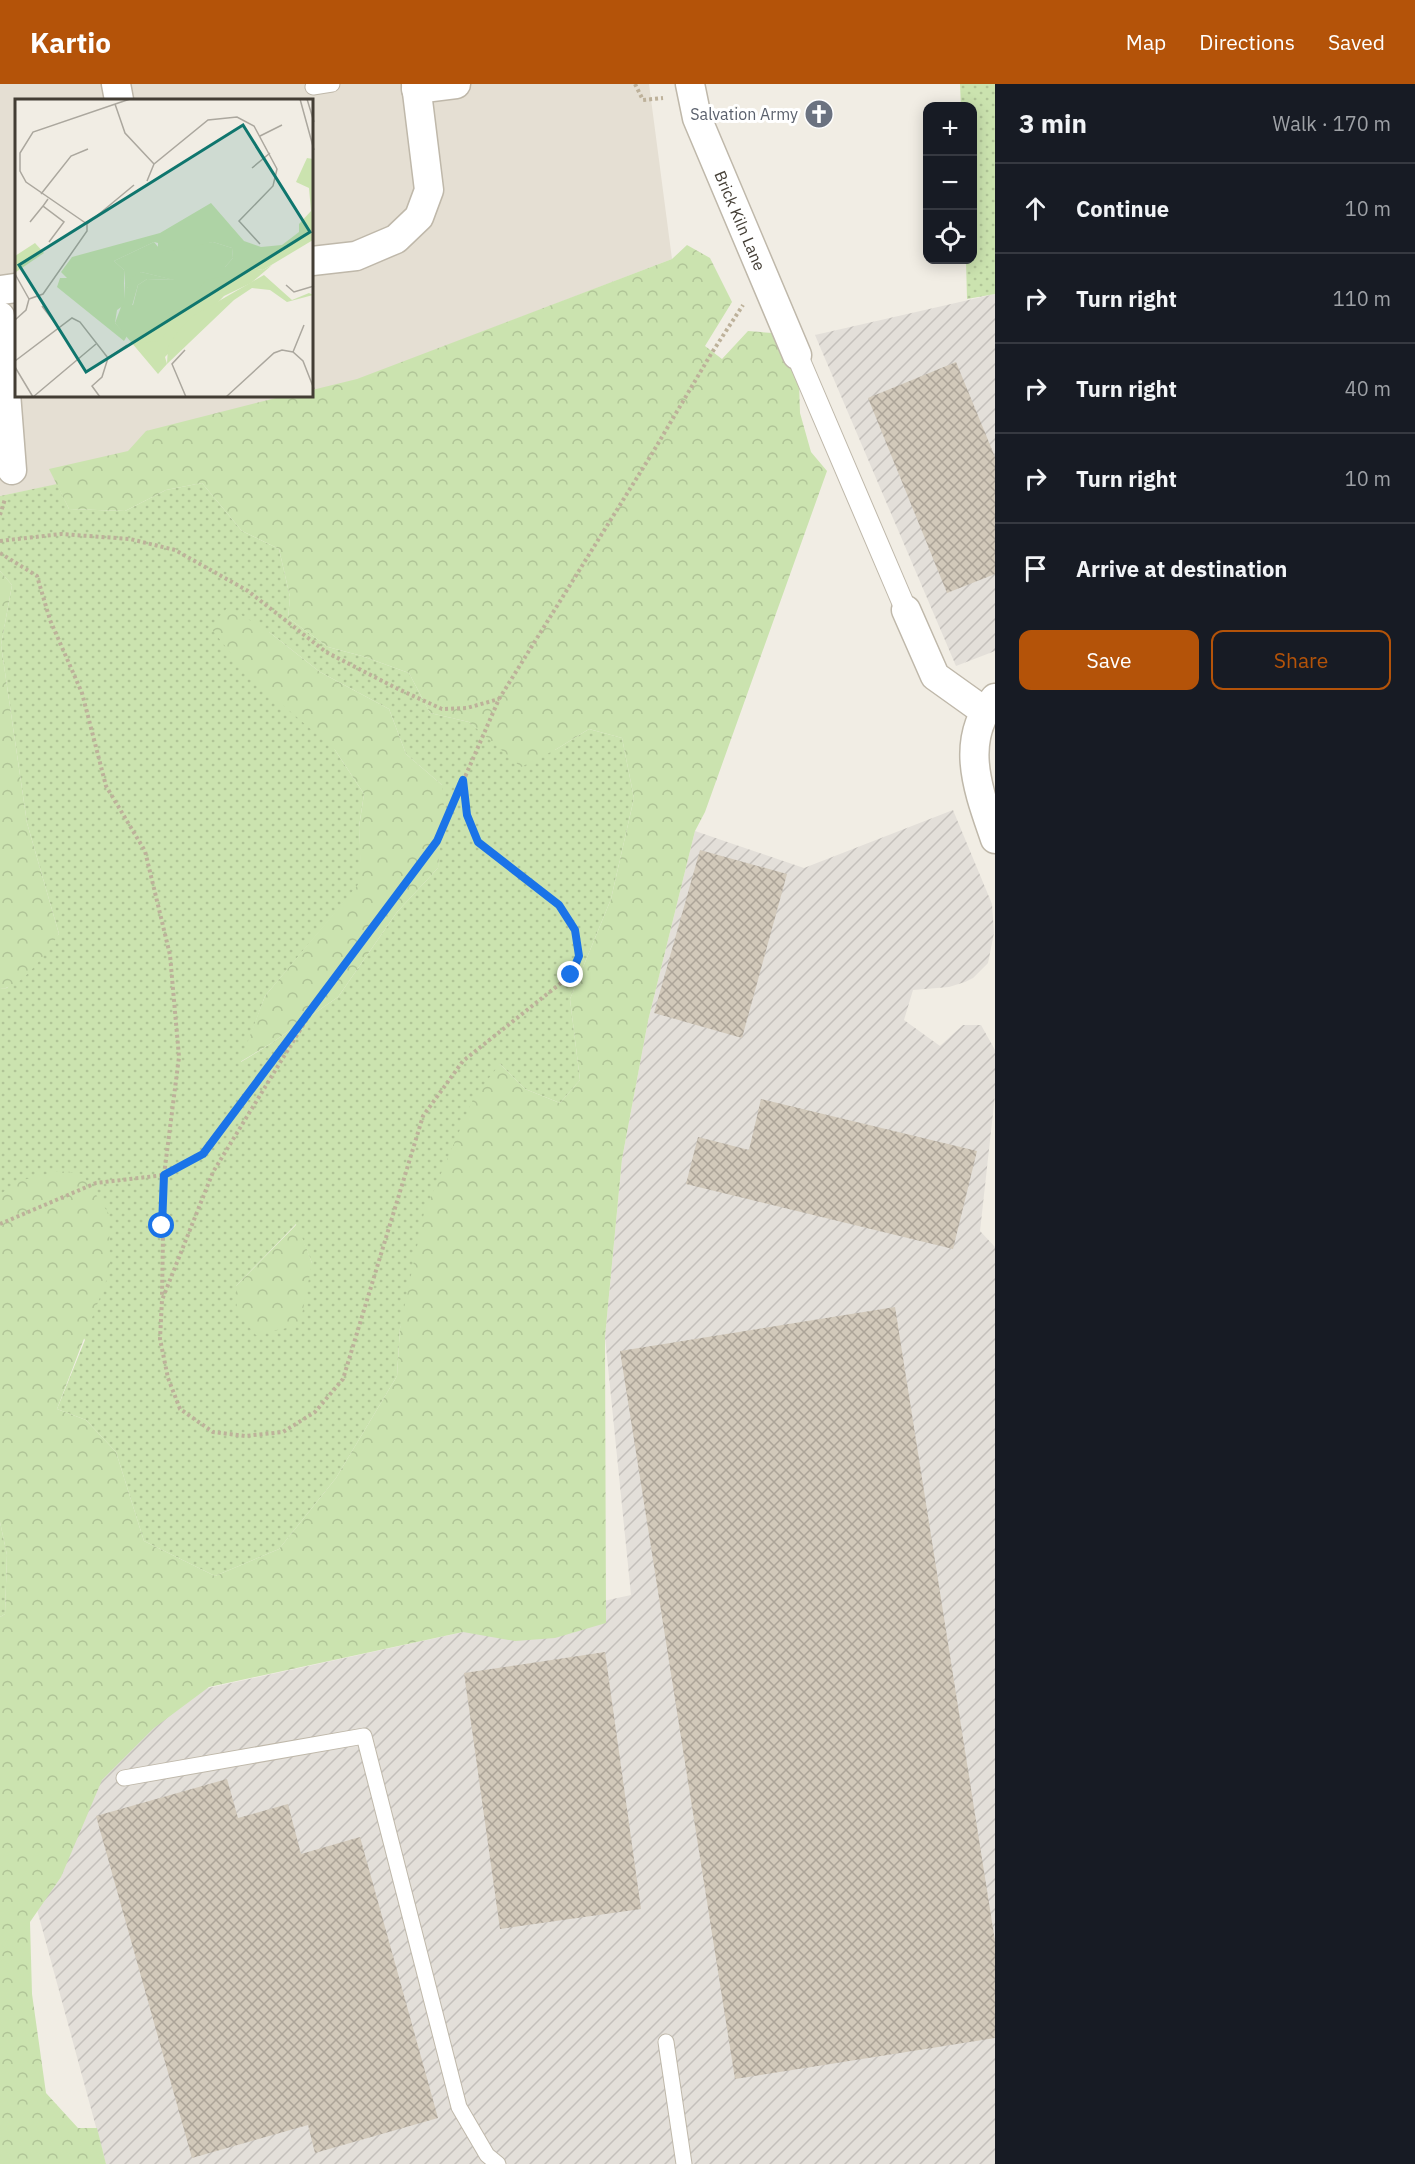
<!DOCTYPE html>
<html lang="en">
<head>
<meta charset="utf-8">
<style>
	:root { --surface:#171b24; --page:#242831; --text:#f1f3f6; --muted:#9ea1a6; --line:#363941; --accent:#b45309 }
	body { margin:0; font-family:"IBM Plex Sans",sans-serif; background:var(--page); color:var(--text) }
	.controls { position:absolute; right:18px; top:18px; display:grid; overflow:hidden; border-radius:12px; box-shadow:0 3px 15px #0003 }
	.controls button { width:54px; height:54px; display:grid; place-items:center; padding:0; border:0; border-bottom:2px solid var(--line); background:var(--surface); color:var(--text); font:30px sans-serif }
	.stop { position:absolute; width:18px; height:18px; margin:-14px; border:4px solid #1a73e8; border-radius:50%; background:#fff }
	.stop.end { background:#1a73e8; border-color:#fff; box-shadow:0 2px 6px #0008 }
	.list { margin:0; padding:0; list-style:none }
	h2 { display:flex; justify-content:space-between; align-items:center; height:78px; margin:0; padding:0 24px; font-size:26px }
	h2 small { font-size:20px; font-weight:400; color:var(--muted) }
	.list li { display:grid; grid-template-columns:39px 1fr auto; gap:18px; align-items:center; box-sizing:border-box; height:90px; padding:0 24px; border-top:2px solid var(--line) }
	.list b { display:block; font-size:22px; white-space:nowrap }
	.list em { font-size:20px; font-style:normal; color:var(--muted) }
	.actions { display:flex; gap:12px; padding:18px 24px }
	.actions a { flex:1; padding:14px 0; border:2px solid var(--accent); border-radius:12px; text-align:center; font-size:21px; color:var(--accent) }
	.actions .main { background:var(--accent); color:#fff }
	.icon { flex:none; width:33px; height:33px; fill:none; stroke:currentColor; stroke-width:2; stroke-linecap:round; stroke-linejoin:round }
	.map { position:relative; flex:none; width:995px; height:2080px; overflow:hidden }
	header { display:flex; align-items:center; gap:36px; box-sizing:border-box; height:84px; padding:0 30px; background:var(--accent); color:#fff }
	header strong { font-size:28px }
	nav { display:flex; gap:33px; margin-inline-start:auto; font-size:21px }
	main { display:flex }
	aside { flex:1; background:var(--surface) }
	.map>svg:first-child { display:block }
</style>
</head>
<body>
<header>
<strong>Kartio</strong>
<nav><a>Map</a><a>Directions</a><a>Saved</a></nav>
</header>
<main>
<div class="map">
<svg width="995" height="2080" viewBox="0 0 995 2080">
	<defs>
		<pattern id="industrial-furrows" width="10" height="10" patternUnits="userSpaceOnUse" patternTransform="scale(1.5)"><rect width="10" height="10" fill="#e3dfd9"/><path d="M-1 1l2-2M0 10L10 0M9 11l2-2" fill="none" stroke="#c4c0bb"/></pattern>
		<pattern id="green-dots" width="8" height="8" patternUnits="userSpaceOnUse" patternTransform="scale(1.5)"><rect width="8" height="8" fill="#cbe3af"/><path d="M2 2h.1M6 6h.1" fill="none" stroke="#b0c497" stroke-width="1.8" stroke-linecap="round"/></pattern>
		<pattern id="forest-crowns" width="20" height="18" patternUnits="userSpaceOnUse" patternTransform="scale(1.5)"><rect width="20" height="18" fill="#cbe3af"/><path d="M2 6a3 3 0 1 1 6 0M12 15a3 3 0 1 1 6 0" fill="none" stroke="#b0c497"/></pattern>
		<pattern id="building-cross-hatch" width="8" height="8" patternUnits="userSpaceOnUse" patternTransform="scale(1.5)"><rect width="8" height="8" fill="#d2c9ba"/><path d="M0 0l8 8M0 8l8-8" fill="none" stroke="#aca498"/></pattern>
	</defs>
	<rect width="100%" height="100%" fill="#f1ede4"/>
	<!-- residential -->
	<path fill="#e5dfd3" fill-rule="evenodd" d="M 0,0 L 649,0 L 672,175 L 114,389 L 0,412 ZM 16,16 L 312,16 L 312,312 L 16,312 Z"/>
	<!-- industrial -->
	<g fill="url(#industrial-furrows)">
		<path d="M 995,210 L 995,567 L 956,582 L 815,251 Z"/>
		<path d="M 953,726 L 992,820 L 994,849 L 988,879 L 973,894 L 965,898 L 949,903 L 913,906 L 904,936 L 940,962 L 963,941 L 981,941 L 995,966 L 995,1011 L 980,1147 L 995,1163 L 995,2080 L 106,2080 L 0,1689 L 0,1650 L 631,1511 L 605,1253 L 622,1075 L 648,937 L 695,747 L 804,784 Z"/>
	</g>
	<!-- green -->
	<g fill="url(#green-dots)" fill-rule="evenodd">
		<path d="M 960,0 L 995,0 L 995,210 L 967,215 L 966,176 L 972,176 L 972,22 L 961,22 Z"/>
		<path d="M 202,399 L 242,447 L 279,465 L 290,513 L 288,534 L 328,563 L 362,572 L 409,589 L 430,629 L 469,638 L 491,656 L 555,666 L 589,645 L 622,654 L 634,714 L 611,815 L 570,915 L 580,996 L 560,1019 L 525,1005 L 500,980 L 400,1244 L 397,1292 L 336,1394 L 279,1465 L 215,1492 L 144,1457 L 116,1368 L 86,1336 L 57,1325 L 85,1256 L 0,1111 L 0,905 L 7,904 L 59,850 L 27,739 L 1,561 L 12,501 L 0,487 L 0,412 L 57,400 L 69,425 L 125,427 L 166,406 ZM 269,548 L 320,588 L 389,625 L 406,670 L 442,701 L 438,784 L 397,828 L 338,913 L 270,960 L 241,978 L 265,912 L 362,797 L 359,743 L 364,710 L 335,666 ZM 296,1140 L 312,1179 L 236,1202 Z"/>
		<path d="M 0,1438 L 7,1471 L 5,1530 L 0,1533 Z"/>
	</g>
	<!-- forest -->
	<g fill="url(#forest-crowns)">
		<path d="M 687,161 L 710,174 L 732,218 L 705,262 L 722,275 L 748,247 L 772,249 L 799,298 L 800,329 L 811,368 L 827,387 L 705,728 L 695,747 L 648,937 L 622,1075 L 605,1253 L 606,1539 L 555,1554 L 515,1557 L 463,1548 L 209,1603 L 154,1644 L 102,1696 L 61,1793 L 30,1838 L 32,1910 L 46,2009 L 78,2044 L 97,2044 L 106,2080 L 0,2080 L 0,1533 L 5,1530 L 7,1471 L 0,1438 L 0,1111 L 15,1098 L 59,1087 L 82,1090 L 109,1130 L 110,1187 L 57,1325 L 86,1336 L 116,1368 L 144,1457 L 215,1492 L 279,1465 L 336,1394 L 397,1292 L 400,1244 L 424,1129 L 474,1013 L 500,980 L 525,1005 L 560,1019 L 580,996 L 570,915 L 611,815 L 634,714 L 622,654 L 589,645 L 555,666 L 521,683 L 469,638 L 430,629 L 409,589 L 362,572 L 328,563 L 288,534 L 290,513 L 279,465 L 242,447 L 202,399 L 166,406 L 125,427 L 69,425 L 49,385 L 128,367 L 146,347 L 284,312 L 312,312 L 312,306 L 357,295 L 672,175 Z"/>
		<path d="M 0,487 L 12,501 L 1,561 L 27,739 L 59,850 C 47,867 23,904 0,905 Z"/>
		<path d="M 228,523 L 269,548 L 320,588 L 389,625 L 406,670 L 442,701 L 444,723 L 438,784 L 397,828 L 338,913 L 270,960 L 240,978 L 265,912 L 361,797 L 359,743 L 364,710 L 335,666 L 248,591 L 210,543 Z"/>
		<path d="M 297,1140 L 312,1179 L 300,1241 L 256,1251 L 237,1229 L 236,1202 Z"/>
	</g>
	<!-- building -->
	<g fill="url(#building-cross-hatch)">
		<path d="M 956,278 L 995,373 L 995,490 L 947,509 L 868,314 Z"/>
		<path d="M 700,766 L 787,790 L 742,954 L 654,929 Z"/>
		<path d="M 761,1015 L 977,1067 L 953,1165 L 686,1100 L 698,1053 L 749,1066 Z"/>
		<path d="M 895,1223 L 995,1857 L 995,1954 L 735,1995 L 620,1267 Z"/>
		<path d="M 605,1568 L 641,1825 L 500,1845 L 464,1589 Z"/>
		<path d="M 227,1695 L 238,1734 L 288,1720 L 301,1770 L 360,1753 L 438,2034 L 315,2069 L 308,2041 L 192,2074 L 96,1732 Z"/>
	</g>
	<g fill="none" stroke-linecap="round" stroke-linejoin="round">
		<!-- service casing -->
		<g stroke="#bfb8aa" stroke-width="17">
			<g id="service">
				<path d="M 313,3 L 332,0"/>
				<path d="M 124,1694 L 364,1652 L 459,2023 L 487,2071 L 498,2080"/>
				<path d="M 666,1958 L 684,2080"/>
			</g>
		</g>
		<!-- pedestrian casing -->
		<g stroke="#bfb8aa" stroke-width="23">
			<path id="pedestrian" d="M 797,271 L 906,526"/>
		</g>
		<!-- minor casing -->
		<g stroke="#bfb8aa" stroke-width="31">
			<g id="minor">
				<path d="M 116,0 L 119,16"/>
				<path id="s1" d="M 690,0 L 697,34 L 797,271"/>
				<path d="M 416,5 L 456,0"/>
				<path d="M 312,177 L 356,172 L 396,155 L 419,133 L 429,106 L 416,0"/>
				<path d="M 0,206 L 16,204"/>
				<path d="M 0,232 L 12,386"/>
				<path d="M 906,526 L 935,592 L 984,627"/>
				<path d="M 995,614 C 958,657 979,708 995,755"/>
			</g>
		</g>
		<!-- path -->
		<g stroke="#bdb19a" stroke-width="4" stroke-dasharray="3 3" stroke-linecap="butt">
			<path d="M 635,0 L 643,16 L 663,14"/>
			<path d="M 0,431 L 5,415"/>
			<path d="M 0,457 L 61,450 L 130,455 L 175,466 L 248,507 L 326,568 L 396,604 L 442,625 L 467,624 L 499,615"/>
			<path d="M 0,469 L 37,492 L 50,536 L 82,609 L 106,702 L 145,767 L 170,871 L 179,973 L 164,1091 L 162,1213"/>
			<path d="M 316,920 L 213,1088 L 162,1216 L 160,1255 L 168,1294 L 180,1325 L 213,1348 L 245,1352 L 283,1348 L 315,1328 L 343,1295 L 423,1032 L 463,977 L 571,891 L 579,872 L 575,846 L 559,821 L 478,757 L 467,731 L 463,696"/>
			<path d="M 315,922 L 437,757 L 499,615 L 653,368 L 711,270 L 743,221"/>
			<path d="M 0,1140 L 96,1099 L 164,1091 L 203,1070 L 301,940"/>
		</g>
		<!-- service -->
		<use href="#service" stroke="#fff" stroke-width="15"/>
		<!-- pedestrian -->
		<use href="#pedestrian" stroke="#fff" stroke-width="21"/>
		<!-- minor -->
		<use href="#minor" stroke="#fff" stroke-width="28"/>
	</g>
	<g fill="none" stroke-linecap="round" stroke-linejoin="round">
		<!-- route -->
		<path stroke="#1a73e8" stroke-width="8" d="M 162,1142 L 164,1091 L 203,1070 L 437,757 L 463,696 L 467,731 L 478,758 L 559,821 L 575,846 L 579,872 L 571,891"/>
	</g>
	<!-- icons -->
	<defs>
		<g id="church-disc" transform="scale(1.5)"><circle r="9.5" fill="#6b7280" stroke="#fff"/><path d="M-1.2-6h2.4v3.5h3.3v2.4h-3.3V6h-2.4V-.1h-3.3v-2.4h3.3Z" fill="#fff"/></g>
	</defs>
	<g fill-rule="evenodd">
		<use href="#church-disc" x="819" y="30"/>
	</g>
	<g text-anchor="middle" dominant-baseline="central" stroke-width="6" stroke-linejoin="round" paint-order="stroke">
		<!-- worship labels -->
		<g font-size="16" fill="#5b616d" stroke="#fff" text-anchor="end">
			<text x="798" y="30">Salvation Army</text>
		</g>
		<!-- street labels -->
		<g font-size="16" fill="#433d34" stroke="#fff">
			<text stroke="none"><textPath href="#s1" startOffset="146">Brick Kiln Lane</textPath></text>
		</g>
	</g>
	<!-- overview -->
	<g transform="translate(15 15)">
		<rect width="298" height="298" fill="#f1ede4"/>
		<path d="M 139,143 L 144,149 L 198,143 L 217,149 L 218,159 L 210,168 L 210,177 L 193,199 L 235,169 L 248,171 L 257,166 L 236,184 L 209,197 L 150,258 L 152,265 L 143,275 L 100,224 L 109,200 L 110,184 L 109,171 L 99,162 ZM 126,173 L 159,181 L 132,180 L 123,186 L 118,206 L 112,207 L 112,189 ZM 20,144 L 29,154 L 1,173 L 0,157 Z" fill="#cbe3af" fill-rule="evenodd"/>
		<path d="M 292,59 L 298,60 L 298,141 L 248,171 L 235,169 L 203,195 L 193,199 L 183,191 L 191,181 L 209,177 L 210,168 L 218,159 L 217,149 L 198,143 L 148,154 L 143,153 L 143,144 L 139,143 L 99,162 L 109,171 L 109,206 L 102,211 L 100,224 L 112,237 L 109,242 L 42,188 L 45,179 L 52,179 L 46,173 L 57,158 L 145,134 L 196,104 L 229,142 L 246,148 L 267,146 L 284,133 L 284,125 L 296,112 L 294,89 L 281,83 ZM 126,173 L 160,181 L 132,180 L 123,186 L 115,214 L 112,213 L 112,189 L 117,178 ZM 249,176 L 277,201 L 294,194 L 298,196 L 272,203 L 255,191 L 237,189 L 219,201 L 152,265 L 153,248 L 163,232 L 178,217 ZM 158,209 L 168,211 L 169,218 L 143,242 L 124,244 L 124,238 Z" fill="#cbe3af"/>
		<path fill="none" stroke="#aba79e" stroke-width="1.5" d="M 285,0 L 299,51M 292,0 L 299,23M 100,5 L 110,34 L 139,65 L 193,21 L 222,18 L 239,27 L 262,70 L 258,87 L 224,122 L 245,145M 245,37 L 267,26M 237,69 L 255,54M 132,82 L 139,65M 26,95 L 56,57 L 73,50M 33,100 L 28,107 L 49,123 L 34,143M 15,123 L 28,107M 72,125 L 11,83 L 5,72 L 5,54 L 18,33 L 115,0M 72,125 L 119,86M 0,175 L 14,200M 271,186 L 279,193 L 299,187M 14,200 L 28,195 L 72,132 L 72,125M 27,207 L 43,228M 0,221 L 11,211 L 14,200M 170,251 L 157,265 L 171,298M 278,253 L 289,226M 0,262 L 57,219 L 65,223 L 93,259M 0,268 L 18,298M 18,298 L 81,245M 85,298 L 77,287 L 87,278 L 93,259 L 112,246M 211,298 L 259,254 L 267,251 L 278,253 L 288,262 L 299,290"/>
		<path fill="#0f766e" fill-opacity="0.15" stroke="#0f766e" stroke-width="3" d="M 228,26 L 295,133 L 71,273 L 4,166 Z"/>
		<rect width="298" height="298" fill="none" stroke="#433d34" stroke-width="3"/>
	</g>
</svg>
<div class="controls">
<button>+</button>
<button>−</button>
<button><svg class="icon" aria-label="locate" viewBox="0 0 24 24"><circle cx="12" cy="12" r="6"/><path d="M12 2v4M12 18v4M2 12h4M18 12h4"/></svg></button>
</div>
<div class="stop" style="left:162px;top:1142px"></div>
<div class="stop end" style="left:571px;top:891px"></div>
</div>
<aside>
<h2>3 min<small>Walk · 170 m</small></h2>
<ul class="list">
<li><svg class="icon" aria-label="ahead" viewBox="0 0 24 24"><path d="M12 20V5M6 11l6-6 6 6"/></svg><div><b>Continue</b></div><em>10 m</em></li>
<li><svg class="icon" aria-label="right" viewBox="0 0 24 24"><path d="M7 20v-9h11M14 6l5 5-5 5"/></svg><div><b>Turn right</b></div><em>110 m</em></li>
<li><svg class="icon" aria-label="right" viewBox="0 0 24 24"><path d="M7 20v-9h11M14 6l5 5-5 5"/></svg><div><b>Turn right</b></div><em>40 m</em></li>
<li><svg class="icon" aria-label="right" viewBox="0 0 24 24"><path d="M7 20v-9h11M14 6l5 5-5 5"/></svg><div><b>Turn right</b></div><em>10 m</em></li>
<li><svg class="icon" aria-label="arrive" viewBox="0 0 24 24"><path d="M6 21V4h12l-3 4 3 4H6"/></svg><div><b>Arrive at destination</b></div></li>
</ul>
<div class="actions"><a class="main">Save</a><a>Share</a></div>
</aside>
</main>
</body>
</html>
